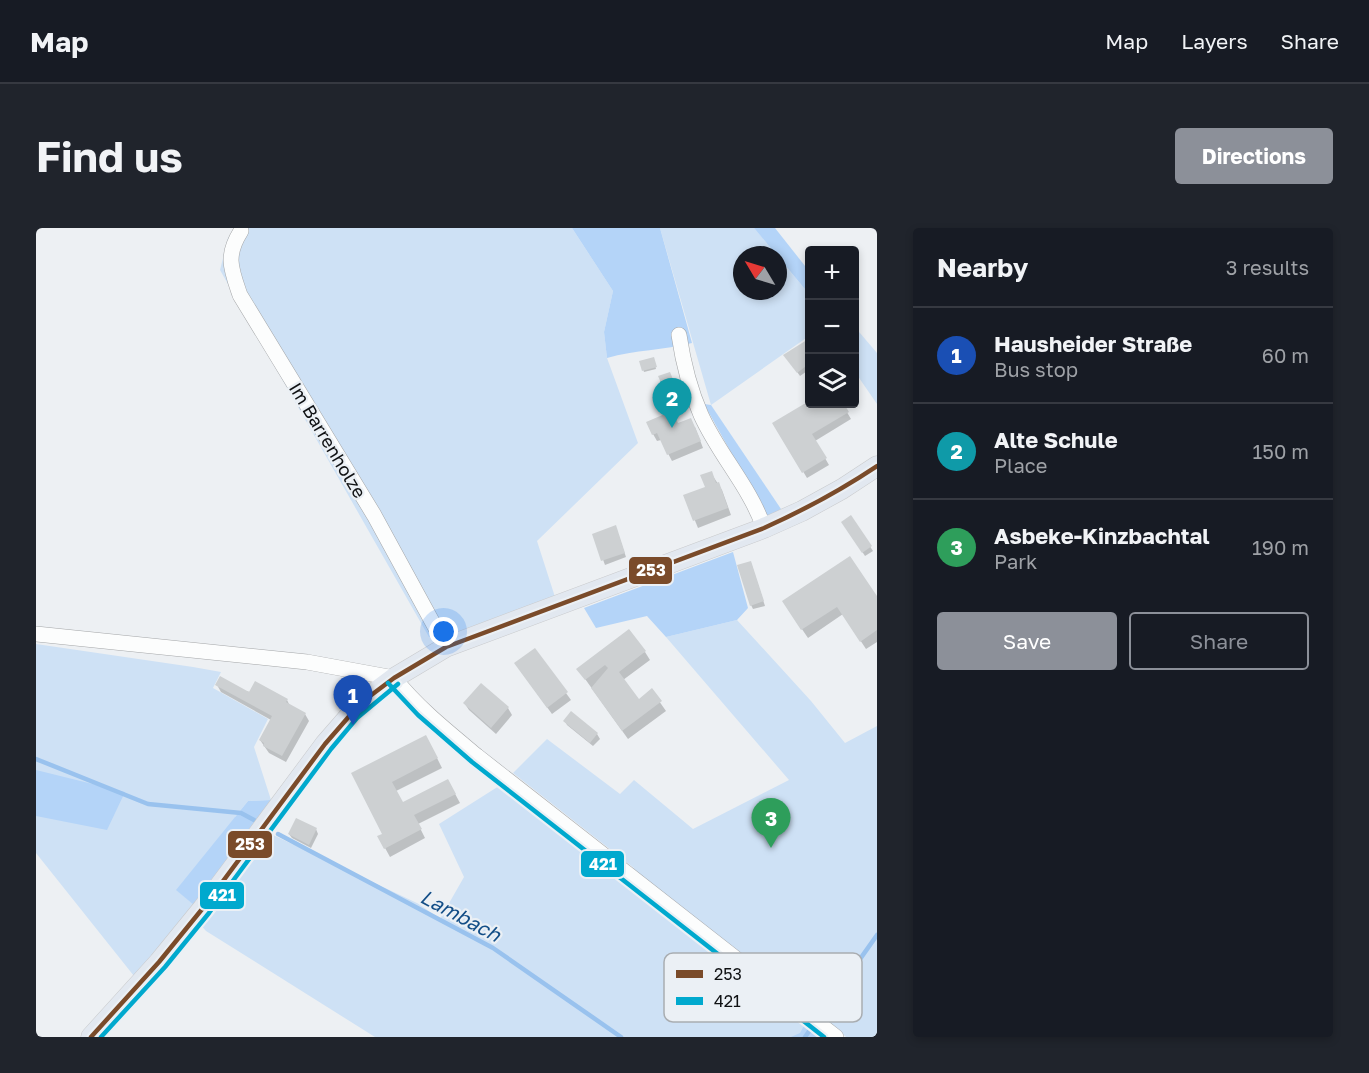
<!DOCTYPE html>
<html lang="en">
<head>
<meta charset="utf-8">
<style>
	:root { --surface:#171b24; --page:#20242c; --text:#f1f3f6; --muted:#9ea1a6; --line:#363941; --accent:#8c9099 }
	body { margin:0; font-family:"Golos Text",sans-serif; background:var(--page); color:var(--text) }
	.controls { position:absolute; right:18px; top:18px; display:grid; overflow:hidden; border-radius:6px; box-shadow:0 3px 9px #0003 }
	.controls button { width:54px; height:54px; display:grid; place-items:center; padding:0; border:0; border-bottom:2px solid var(--line); background:var(--surface); color:var(--text); font:30px sans-serif }
	.compass { position:absolute; left:697px; top:18px; width:54px; height:54px; border-radius:50%; background:var(--surface); box-shadow:0 3px 9px #0003; rotate:308deg }
	.you { position:absolute; left:408px; top:404px; width:21px; height:21px; margin:-15px; border:4px solid #fff; border-radius:50%; background:#1a73e8; box-shadow:0 0 0 9px #1a73e833 }
	.badge { display:grid; place-items:center; width:39px; height:39px; border-radius:50%; background:var(--accent); color:#fff; font-size:20px; font-weight:700 }
	.pin { position:absolute; translate:-50% -50px; filter:drop-shadow(0 2px 3px #0008) }
	.pin::after { content:''; position:absolute; top:32px; width:21px; height:18px; background:inherit; clip-path:polygon(0 0,100% 0,50% 100%) }
	.list { margin:0; padding:0; list-style:none }
	h2 { display:flex; justify-content:space-between; align-items:center; height:78px; margin:0; padding:0 24px; font-size:26px }
	h2 small { font-size:20px; font-weight:400; color:var(--muted) }
	.list li { display:grid; grid-template-columns:39px 1fr auto; gap:18px; align-items:center; box-sizing:border-box; height:96px; padding:0 24px; border-top:2px solid var(--line) }
	.list b { display:block; font-size:22px; white-space:nowrap }
	.list p { margin:0; font-size:20px; white-space:nowrap; color:var(--muted) }
	.list em { font-size:20px; font-style:normal; color:var(--muted) }
	.actions { display:flex; gap:12px; padding:18px 24px }
	.actions a { flex:1; padding:14px 0; border:2px solid var(--accent); border-radius:6px; text-align:center; font-size:21px; color:var(--accent) }
	.actions .main { background:var(--accent); color:#fff }
	.icon { flex:none; width:33px; height:33px; fill:none; stroke:currentColor; stroke-width:2; stroke-linecap:round; stroke-linejoin:round }
	.map { position:relative; flex:none; width:841px; height:809px; overflow:hidden; border-radius:6px }
	header { display:flex; align-items:center; gap:36px; box-sizing:border-box; height:84px; padding:0 30px; background:var(--surface); border-bottom:2px solid var(--line) }
	header strong { font-size:28px }
	nav { display:flex; gap:33px; margin-inline-start:auto; font-size:21px }
	.intro { display:flex; align-items:center; justify-content:space-between; box-sizing:border-box; height:144px; padding:0 36px }
	h1 { margin:0; font-size:42px }
	.button { padding:15px 27px; border-radius:6px; background:var(--accent); color:#fff; font-size:21px; font-weight:700 }
	main { display:flex; gap:36px; padding:0 36px }
	aside { flex:1; background:var(--surface); border-radius:6px; box-shadow:0 3px 9px #0003 }
	.map>svg:first-child { display:block }
</style>
</head>
<body>
<header>
<strong>Map</strong>
<nav><a>Map</a><a>Layers</a><a>Share</a></nav>
</header>
<div class="intro"><h1>Find us</h1><a class="button">Directions</a></div>
<main>
<div class="map">
<svg width="841" height="809" viewBox="0 0 841 809">
	<rect width="100%" height="100%" fill="#edf0f3"/>
	<!-- green -->
	<g fill="#cee1f5">
		<path d="M 201,0 L 536,0 L 577,63 L 568,104 L 571,130 L 602,215 L 501,313 L 519,369 L 428,404 L 393,409 L 184,42 L 192,10 Z"/>
		<path d="M 624,0 L 718,0 L 741,27 L 706,27 L 706,63 L 742,63 L 742,29 L 773,66 L 773,108 L 675,177 Z"/>
		<path d="M 818,98 L 841,125 L 841,176 L 819,144 Z"/>
		<path d="M 701,392 L 775,473 L 809,515 L 841,498 L 841,809 L 810,809 L 785,787 L 769,809 L 339,809 L 170,703 L 153,684 L 98,748 L 0,625 L 0,416 L 157,439 L 185,444 L 177,460 L 232,491 L 218,519 L 235,572 L 212,573 L 199,589 L 383,676 L 404,691 L 428,649 L 403,596 L 463,558 L 523,604 L 526,601 L 591,645 L 598,640 L 477,545 L 511,511 L 584,566 L 598,552 L 657,601 L 753,552 L 630,409 Z"/>
	</g>
	<!-- forest -->
	<g fill="#b4d4f8">
		<path d="M 536,0 L 624,0 L 656,115 C 628,122 599,122 571,130 L 568,104 L 577,63 Z"/>
		<path d="M 718,0 L 739,0 L 773,43 L 773,66 Z"/>
		<path d="M 668,176 L 675,177 L 745,281 L 731,289 Z"/>
		<path d="M 697,324 L 712,380 L 701,392 L 630,409 L 611,388 L 560,400 L 548,380 Z"/>
		<path d="M 0,542 L 89,564 L 71,602 L 0,588 Z"/>
		<path d="M 235,572 L 219,600 L 158,677 L 140,662 L 212,573 Z"/>
		<path d="M 770,794 L 784,809 L 755,809 L 764,805 Z"/>
	</g>
	<!-- shadow -->
	<g fill="#0003">
		<path d="M 774,112 L 774,141 L 764,148 L 752,131 Z"/>
		<path d="M 618,132 L 620,141 L 608,144 L 605,134 Z"/>
		<path d="M 636,150 L 644,171 L 635,175 L 633,170 Z"/>
		<path d="M 774,174 L 806,176 L 815,191 L 779,213 L 793,237 L 771,250 L 738,195 Z"/>
		<path d="M 642,197 L 659,199 L 667,220 L 636,233 L 625,212 L 621,213 L 617,206 Z"/>
		<path d="M 675,245 L 686,262 L 695,287 L 662,300 L 649,268 L 671,260 Z"/>
		<path d="M 815,289 L 837,323 L 829,328 L 807,294 Z"/>
		<path d="M 581,303 L 590,329 L 569,337 L 558,307 Z"/>
		<path d="M 715,335 L 729,378 L 717,381 L 715,377 Z"/>
		<path d="M 841,371 L 841,414 L 830,421 L 807,386 L 772,410 L 753,382 Z"/>
		<path d="M 499,422 L 535,472 L 516,486 L 484,442 Z"/>
		<path d="M 609,424 L 614,432 L 587,452 L 603,473 L 616,463 L 630,483 L 592,511 L 542,441 Z"/>
		<path d="M 181,457 L 251,472 L 254,478 L 269,486 L 273,493 L 250,534 L 233,525 L 224,512 L 235,492 L 185,464 Z"/>
		<path d="M 429,476 L 472,480 L 476,487 L 460,506 L 433,482 Z"/>
		<path d="M 535,485 L 561,506 L 564,511 L 557,518 L 531,497 L 529,493 Z"/>
		<path d="M 395,518 L 406,540 L 360,563 L 366,576 L 417,562 L 424,575 L 382,596 L 389,610 L 354,629 L 343,609 L 348,607 L 317,546 Z"/>
		<path d="M 280,601 L 282,606 L 275,620 L 256,610 L 253,606 Z"/>
	</g>
	<g fill="none" stroke-linecap="round" stroke-linejoin="round">
		<!-- stream -->
		<g stroke="#99c2ee" stroke-width="4.5">
			<path d="M 0,531 L 112,576 L 205,585 L 218,592"/>
			<path d="M 242,606 L 457,720 L 585,809"/>
			<path d="M 769,809 L 841,707"/>
		</g>
	</g>
	<!-- building -->
	<g fill="#cdd0d2">
		<path d="M 774,110 L 774,135 L 761,145 L 747,127 Z"/>
		<path d="M 618,129 L 621,139 L 606,143 L 603,133 Z"/>
		<path d="M 634,144 L 643,166 L 632,171 L 622,148 Z"/>
		<path d="M 768,176 L 808,176 L 813,184 L 776,206 L 791,230 L 766,245 L 736,195 Z"/>
		<path d="M 636,183 L 642,195 L 655,190 L 665,213 L 631,227 L 621,205 L 616,207 L 610,194 Z"/>
		<path d="M 676,243 L 680,255 L 683,254 L 692,280 L 657,293 L 647,267 L 669,259 L 664,247 Z"/>
		<path d="M 815,287 L 836,318 L 826,325 L 805,294 Z"/>
		<path d="M 580,297 L 589,325 L 565,333 L 556,306 Z"/>
		<path d="M 814,328 L 841,368 L 841,402 L 824,414 L 801,379 L 765,402 L 746,373 Z"/>
		<path d="M 715,333 L 728,373 L 714,378 L 701,337 Z"/>
		<path d="M 593,401 L 610,423 L 583,444 L 603,471 L 616,460 L 626,473 L 586,503 L 555,460 L 572,440 L 569,437 L 549,452 L 540,441 Z"/>
		<path d="M 499,420 L 532,464 L 511,480 L 478,435 Z"/>
		<path d="M 184,448 L 213,464 L 219,453 L 252,471 L 250,474 L 270,485 L 246,528 L 227,518 L 228,515 L 223,512 L 236,488 L 179,457 Z"/>
		<path d="M 445,455 L 473,479 L 455,500 L 427,475 Z"/>
		<path d="M 535,483 L 562,505 L 554,515 L 527,493 Z"/>
		<path d="M 390,507 L 402,530 L 356,554 L 367,574 L 412,551 L 420,566 L 378,587 L 386,601 L 348,621 L 341,608 L 346,606 L 315,545 Z"/>
		<path d="M 260,590 L 281,600 L 273,617 L 252,606 Z"/>
	</g>
	<g fill="none" stroke-linecap="round" stroke-linejoin="round">
		<!-- minor casing -->
		<g stroke="#a4a6a8" stroke-width="16">
			<g id="minor">
				<path d="M 205,3 C 189,28 195,41 204,67 L 338,287 L 410,419"/>
				<path d="M 643,107 C 647,134 654,162 665,187 C 683,227 714,259 728,300"/>
				<path d="M 0,406 L 271,434 L 358,450 C 382,480 411,503 441,528 L 800,809"/>
			</g>
		</g>
		<!-- major casing -->
		<g stroke="#c9cacc" stroke-width="21">
			<path id="major" d="M 55,809 L 123,734 L 167,680 L 289,516 L 316,485 L 334,468 L 358,450 L 410,419 L 728,300 L 766,283 L 806,261 L 841,238"/>
		</g>
		<!-- minor -->
		<use href="#minor" stroke="#fcfdfd" stroke-width="15"/>
		<!-- major -->
		<use href="#major" stroke="#e2e8f0" stroke-width="20"/>
		<!-- bus-1 casing -->
		<g stroke="#ebf0f5" stroke-width="9">
			<path id="bus-1" d="M 55,809 L 123,734 L 167,680 L 289,516 L 316,485 L 334,468 L 358,450 L 410,419 L 728,300 C 768,282 805,262 841,238"/>
		</g>
		<!-- bus-2 casing -->
		<g stroke="#ebf0f5" stroke-width="9">
			<g id="bus-2">
				<path d="M 352,455 L 382,487 L 436,534 L 788,809"/>
				<path d="M 65,809 L 129,739 L 173,685 L 295,521 L 321,490 L 362,456"/>
			</g>
		</g>
		<!-- bus-1 -->
		<use href="#bus-1" stroke="#7a4b2a" stroke-width="4.5"/>
		<!-- bus-2 -->
		<use href="#bus-2" stroke="#00a9ce" stroke-width="4.5"/>
	</g>
	<g text-anchor="middle" dominant-baseline="central" stroke-width="4.5" stroke-linejoin="round" paint-order="stroke">
		<!-- street labels -->
		<g font-size="18" fill="#0f1113" stroke="#ebf0f5">
			<text transform="translate(292 212) rotate(59)">Im Barrenholze</text>
		</g>
		<!-- water labels -->
		<g font-size="20" font-style="italic" fill="#134e87" stroke="#ebf0f5">
			<text transform="translate(425 687) rotate(28)">Lambach</text>
		</g>
	</g>
	<!-- legend -->
	<rect x="628" y="725" width="198" height="69" rx="9" fill="#ebf0f5" stroke="#a9adb1" stroke-width="1.5"/>
	<rect x="640" y="742" width="27" height="8" fill="#7a4b2a"/>
	<rect x="640" y="769" width="27" height="8" fill="#00a9ce"/>
	<g font-size="16" fill="#0f1113">
		<text x="678" y="752">253</text>
		<text x="678" y="779">421</text>
	</g>
	<g stroke="#ebf0f5" stroke-width="2">
		<rect x="592" y="328" width="45" height="29" rx="6" fill="#7a4b2a"/>
		<rect x="191" y="602" width="46" height="29" rx="6" fill="#7a4b2a"/>
		<rect x="544" y="622" width="45" height="28" rx="6" fill="#00a9ce"/>
		<rect x="163" y="653" width="46" height="29" rx="6" fill="#00a9ce"/>
	</g>
	<g font-size="16" text-anchor="middle" font-weight="bold" fill="#fff">
		<text x="615" y="348">253</text>
		<text x="214" y="622">253</text>
		<text x="567" y="642">421</text>
		<text x="186" y="673">421</text>
	</g>
</svg>
<div class="controls">
<button>+</button>
<button>−</button>
<button><svg class="icon" aria-label="layers" viewBox="0 0 24 24"><path d="M12 4l9 5-9 5-9-5zM3 14l9 5 9-5"/></svg></button>
</div>
<svg class="compass" viewBox="-18 -18 36 36"><path d="M0-13l5 13h-10z" fill="#e53935"/><path d="M0 13l5-13h-10z" fill="#9ea1a6"/></svg>
<div class="you"></div>
<div class="pin badge" style="left:317px;top:497px;background:#1a4fb4">1</div>
<div class="pin badge" style="left:636px;top:200px;background:#0f9aa8">2</div>
<div class="pin badge" style="left:735px;top:620px;background:#2e9e5b">3</div>
</div>
<aside>
<h2>Nearby<small>3 results</small></h2>
<ul class="list">
<li><span class="badge" style="background:#1a4fb4">1</span><div><b>Hausheider Straße</b><p>Bus stop</p></div><em>60 m</em></li>
<li><span class="badge" style="background:#0f9aa8">2</span><div><b>Alte Schule</b><p>Place</p></div><em>150 m</em></li>
<li><span class="badge" style="background:#2e9e5b">3</span><div><b>Asbeke-Kinzbachtal</b><p>Park</p></div><em>190 m</em></li>
</ul>
<div class="actions"><a class="main">Save</a><a>Share</a></div>
</aside>
</main>
</body>
</html>
